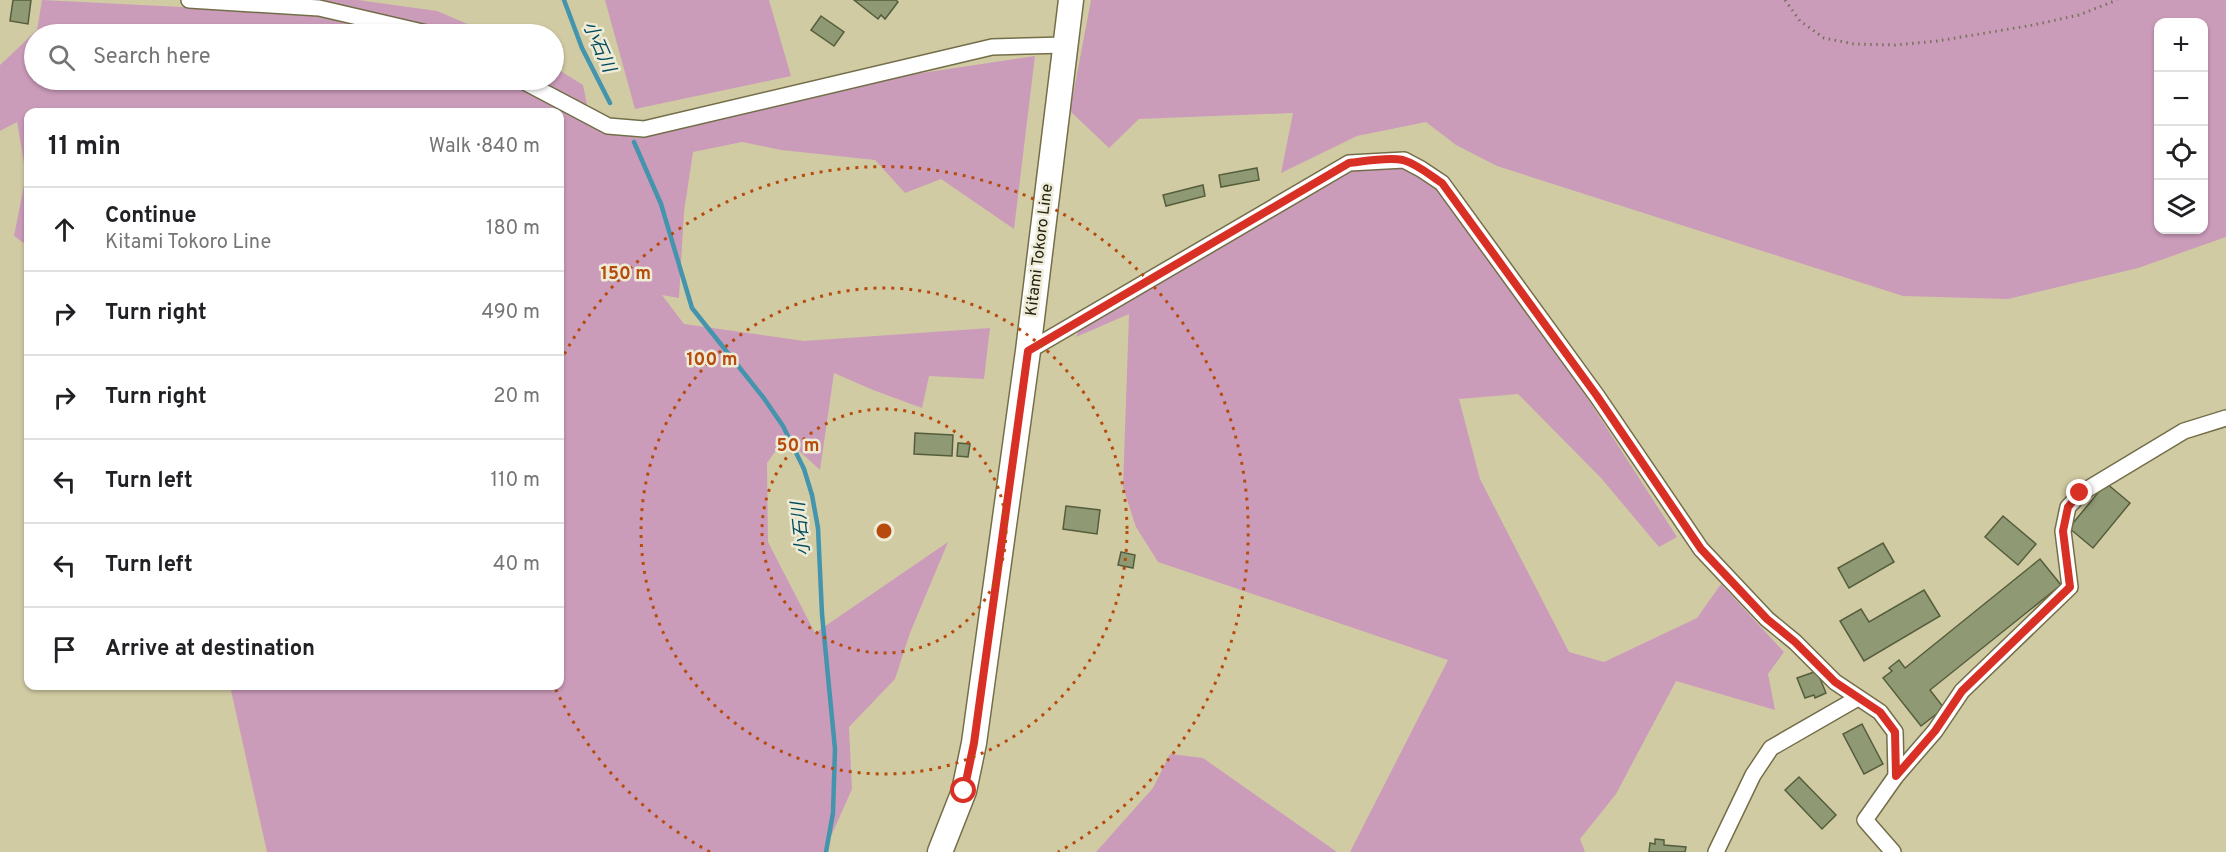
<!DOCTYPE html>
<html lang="en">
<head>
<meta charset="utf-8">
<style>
	:root { --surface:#fff; --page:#f2f2f2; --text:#202124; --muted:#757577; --line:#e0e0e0 }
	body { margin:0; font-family:Overpass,"Noto Sans JP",sans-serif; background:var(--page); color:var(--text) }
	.controls { position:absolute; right:18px; top:18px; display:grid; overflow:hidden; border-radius:12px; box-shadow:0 2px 4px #0004 }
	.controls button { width:54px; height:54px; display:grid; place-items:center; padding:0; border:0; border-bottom:2px solid var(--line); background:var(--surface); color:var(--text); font:30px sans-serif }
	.stop { position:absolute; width:18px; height:18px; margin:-14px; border:4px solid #d93025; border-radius:50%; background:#fff }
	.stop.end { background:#d93025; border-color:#fff; box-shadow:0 2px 6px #0008 }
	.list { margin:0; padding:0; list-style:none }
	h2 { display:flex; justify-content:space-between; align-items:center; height:78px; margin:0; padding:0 24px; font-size:26px }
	h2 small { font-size:20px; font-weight:400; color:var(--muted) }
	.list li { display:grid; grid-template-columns:39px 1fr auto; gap:18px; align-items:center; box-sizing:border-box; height:84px; padding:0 24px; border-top:2px solid var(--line) }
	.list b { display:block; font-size:22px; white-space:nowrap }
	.list p { margin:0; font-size:20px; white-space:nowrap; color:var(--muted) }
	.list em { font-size:20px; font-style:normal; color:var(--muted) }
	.icon { flex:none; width:33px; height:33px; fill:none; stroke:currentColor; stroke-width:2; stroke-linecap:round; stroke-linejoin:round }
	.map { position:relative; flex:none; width:2226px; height:852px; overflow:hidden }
	.search { position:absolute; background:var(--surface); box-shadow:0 2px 4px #0004; left:24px; top:24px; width:540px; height:66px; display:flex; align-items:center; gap:15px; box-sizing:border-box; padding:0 21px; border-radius:33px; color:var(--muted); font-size:22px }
	.panel { position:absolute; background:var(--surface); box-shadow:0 2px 4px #0004; left:24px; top:108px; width:540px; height:582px; border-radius:12px }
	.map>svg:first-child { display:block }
</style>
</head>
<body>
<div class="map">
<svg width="2226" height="852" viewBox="0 0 2226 852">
	<rect width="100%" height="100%" fill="#d1cba3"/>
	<!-- green -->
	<g fill="#cb9cba" fill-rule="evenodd">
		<path d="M 42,0 L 280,12 L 293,0 L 358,0 L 437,11 L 491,34 L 34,34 L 34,80 L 554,80 L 554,67 L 583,85 L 591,124 L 638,138 L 849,84 L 1035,56 L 1014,229 L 941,179 L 905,193 L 875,160 L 781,150 L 742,142 L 693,152 L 684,212 L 679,298 L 662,295 L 684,324 L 804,341 L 990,328 L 984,379 L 929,376 L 922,408 L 873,390 L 834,373 L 820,470 L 785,438 L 767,463 L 768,542 L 815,633 L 948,542 L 910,633 L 895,679 L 849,727 L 852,789 L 824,852 L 267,852 L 230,686 L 560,686 L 560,112 L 28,112 L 28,246 L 14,236 L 26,175 L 17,122 L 0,131 L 0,65 L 37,30 Z"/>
		<path d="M 605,0 L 769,0 L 791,76 L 635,109 Z"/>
		<path d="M 1091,0 L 2226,0 L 2226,237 L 2138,268 L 2008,299 L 1903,296 L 1497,166 L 1456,145 L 1426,122 L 1357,136 L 1281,173 L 1293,113 L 1139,119 L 1109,148 L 1070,111 ZM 2204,22 L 2204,230 L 2158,230 L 2158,22 Z"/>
		<path d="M 1357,164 L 1399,164 L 1433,185 L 1550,340 L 1677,537 L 1659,547 L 1601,478 L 1518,394 L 1459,399 L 1480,479 L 1569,652 L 1604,662 L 1697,618 L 1721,584 L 1784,652 L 1768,674 L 1775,710 L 1676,681 L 1616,794 L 1580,839 L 1585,852 L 1350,852 L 1448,660 L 1158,562 L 1136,527 L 1123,487 L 1129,314 L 1076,337 L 1083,322 Z"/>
		<path d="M 1170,754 L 1203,758 L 1337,852 L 1096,852 L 1153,788 Z"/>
	</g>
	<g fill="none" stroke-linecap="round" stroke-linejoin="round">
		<!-- stream -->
		<g stroke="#4394ac" stroke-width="4.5">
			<path d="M 564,0 L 582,48 L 610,103"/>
			<path d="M 634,142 L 661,204 L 692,308 L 763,397 L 783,426 L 804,469 L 812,495 L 818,528 L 822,614 L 835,749 L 833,813 L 826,852"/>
		</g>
	</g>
	<!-- building -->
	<g fill="#8f9974" stroke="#555e3c" stroke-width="1.5">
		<path d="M 13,0 L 31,0 L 28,24 L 10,21 Z"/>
		<path d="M 854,0 L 896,0 L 898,2 L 885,19 L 881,15 L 878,19 Z"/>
		<path d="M 821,16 L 844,32 L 834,46 L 811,30 Z"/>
		<path d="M 1257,168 L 1259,180 L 1221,187 L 1219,175 Z"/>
		<path d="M 1203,185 L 1205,196 L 1166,206 L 1163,195 Z"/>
		<path d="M 915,433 L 953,435 L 952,456 L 914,454 Z"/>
		<path d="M 958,443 L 970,444 L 968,457 L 957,456 Z"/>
		<path d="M 2106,483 L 2130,503 L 2093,548 L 2069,528 Z"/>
		<path d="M 1066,506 L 1100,510 L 1097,534 L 1063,529 Z"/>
		<path d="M 2003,516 L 2036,544 L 2018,565 L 1985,537 Z"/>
		<path d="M 1883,543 L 1894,562 L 1849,588 L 1838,568 Z"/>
		<path d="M 1121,552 L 1135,555 L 1133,568 L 1118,565 Z"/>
		<path d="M 2040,559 L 2061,585 L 1930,690 L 1944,708 L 1921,726 L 1883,678 L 1892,671 L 1889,668 L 1899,660 L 1905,668 Z"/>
		<path d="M 1924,590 L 1940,616 L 1864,661 L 1840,621 L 1861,609 L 1869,622 Z"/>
		<path d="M 1817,671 L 1826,693 L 1815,698 L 1814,695 L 1805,698 L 1797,678 Z"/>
		<path d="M 1862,724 L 1883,764 L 1864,774 L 1843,734 Z"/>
		<path d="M 1799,777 L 1836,815 L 1822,829 L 1785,790 Z"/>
		<path d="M 1655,839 L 1664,840 L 1664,845 L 1686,847 L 1685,852 L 1649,852 L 1650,843 L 1655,844 Z"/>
	</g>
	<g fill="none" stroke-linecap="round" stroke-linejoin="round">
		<!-- minor casing -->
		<g stroke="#736e49" stroke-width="18">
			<g id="minor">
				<path d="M 189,0 L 319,8 L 431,34"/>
				<path d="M 521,80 L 608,126 L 644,129 L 992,47 L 1065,45"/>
				<path d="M 1028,351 L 1349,163 L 1404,160 L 1421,169 L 1442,183 L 1597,396 L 1701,549 L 1767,619 L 1795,642 L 1835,682 L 1880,712 L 1895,732 L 1896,776"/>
				<path d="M 1716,852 L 1753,775 L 1771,748 L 1858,698"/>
				<path d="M 1893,852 L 1865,820 L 1896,776 L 1935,731 L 1962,691 L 2070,587 L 2063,531 L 2068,507 L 2081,493 L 2184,431 L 2226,418"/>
			</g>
		</g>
		<!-- primary casing -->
		<g stroke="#736e49" stroke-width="27">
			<path id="primary" d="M 940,852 L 964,791 L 974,743 L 1028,351 L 1071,0"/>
		</g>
		<!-- path -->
		<path stroke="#767257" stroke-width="3" stroke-dasharray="1.5 4.5" stroke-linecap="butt" d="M 1785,0 L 1800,21 L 1824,38 L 1854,44 L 1895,45 L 1938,41 L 2033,25 L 2079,15 L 2117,0"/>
		<!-- minor -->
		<use href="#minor" stroke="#fff" stroke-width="15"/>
		<!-- primary -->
		<use href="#primary" stroke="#fff" stroke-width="24"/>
	</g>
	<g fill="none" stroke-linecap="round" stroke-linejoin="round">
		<!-- route -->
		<path stroke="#d93025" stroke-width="8" d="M 964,791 L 974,743 L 1028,351 L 1349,163 C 1366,161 1387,157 1403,160 C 1417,164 1430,175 1442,183 L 1597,396 L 1701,549 L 1767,619 L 1795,642 L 1835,682 L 1880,712 L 1895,732 L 1896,776 L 1935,731 L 1962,691 L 2070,587 L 2063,531 L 2068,507 L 2080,493"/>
	</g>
	<!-- distance rings -->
	<g fill="none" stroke="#b64b0d" stroke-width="3" stroke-dasharray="3 6">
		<circle cx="884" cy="531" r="122"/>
		<circle cx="884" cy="531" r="243"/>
		<path d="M710 852A365 365 0 0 1 555 688M560 362A365 365 0 1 1 1058 852"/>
	</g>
	<g text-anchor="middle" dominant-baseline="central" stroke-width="5" stroke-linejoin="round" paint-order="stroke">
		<!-- street labels -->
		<g font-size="16" fill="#222010" stroke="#eeebd7">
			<text transform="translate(1040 250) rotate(-83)">Kitami Tokoro Line</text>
		</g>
		<!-- water labels -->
		<g font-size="18" font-style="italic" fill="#004b5c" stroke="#eeebd7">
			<text transform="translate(598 47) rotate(66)">小石川</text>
			<text transform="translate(802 529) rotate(-96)">小石川</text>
		</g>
	</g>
	<circle cx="884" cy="531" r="9" fill="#b64b0d" stroke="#eeebd7" stroke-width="3"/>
	<g font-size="18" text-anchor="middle" font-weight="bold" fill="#b64b0d" stroke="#eeebd7" stroke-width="5" stroke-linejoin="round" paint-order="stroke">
		<text x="626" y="279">150 m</text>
		<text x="712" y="365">100 m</text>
		<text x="798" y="451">50 m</text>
	</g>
</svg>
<div class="controls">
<button>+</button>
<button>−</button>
<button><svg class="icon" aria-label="locate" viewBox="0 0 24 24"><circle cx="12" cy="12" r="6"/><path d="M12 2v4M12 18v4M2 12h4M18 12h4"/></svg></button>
<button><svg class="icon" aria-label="layers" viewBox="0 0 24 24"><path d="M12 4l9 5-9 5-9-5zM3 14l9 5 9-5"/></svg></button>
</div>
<div class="stop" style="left:964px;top:791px"></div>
<div class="stop end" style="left:2080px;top:493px"></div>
<div class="search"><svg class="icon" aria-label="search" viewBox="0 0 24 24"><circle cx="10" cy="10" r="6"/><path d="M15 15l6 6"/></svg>Search here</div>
<section class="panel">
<h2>11 min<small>Walk · 840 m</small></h2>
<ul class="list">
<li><svg class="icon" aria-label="ahead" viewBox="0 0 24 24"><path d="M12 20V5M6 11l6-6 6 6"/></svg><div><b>Continue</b><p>Kitami Tokoro Line</p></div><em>180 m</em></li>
<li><svg class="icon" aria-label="right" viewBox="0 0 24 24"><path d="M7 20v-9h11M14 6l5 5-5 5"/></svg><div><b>Turn right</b></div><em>490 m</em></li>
<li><svg class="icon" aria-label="right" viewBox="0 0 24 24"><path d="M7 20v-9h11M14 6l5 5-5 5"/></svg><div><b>Turn right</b></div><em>20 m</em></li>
<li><svg class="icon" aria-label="left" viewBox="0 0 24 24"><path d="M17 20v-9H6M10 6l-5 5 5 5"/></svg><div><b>Turn left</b></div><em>110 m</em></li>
<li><svg class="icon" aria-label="left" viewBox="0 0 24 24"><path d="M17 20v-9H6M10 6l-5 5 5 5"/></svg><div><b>Turn left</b></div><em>40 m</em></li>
<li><svg class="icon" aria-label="arrive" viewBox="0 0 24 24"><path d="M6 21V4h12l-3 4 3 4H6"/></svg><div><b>Arrive at destination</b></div></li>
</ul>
</section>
</div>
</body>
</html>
